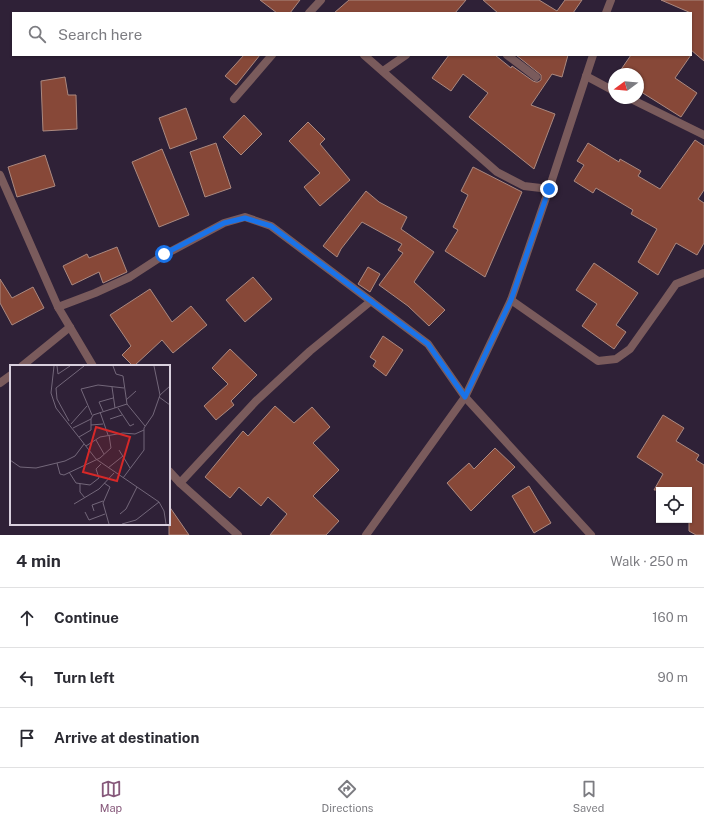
<!DOCTYPE html>
<html lang="en">
<head>
<meta charset="utf-8">
<style>
	:root { --surface:#fff; --page:#f2f2f3; --text:#2b2b33; --muted:#7c7c81; --line:#e1e1e2; --accent:#86587a }
	body { margin:0; font-family:"Public Sans",sans-serif; background:var(--page); color:var(--text) }
	.controls { position:absolute; right:12px; bottom:12px; display:grid; overflow:hidden; border-radius:0px; box-shadow:0 1px 3px #0004 }
	.controls button { width:36px; height:36px; display:grid; place-items:center; padding:0; border:0; border-bottom:1px solid var(--line); background:var(--surface); color:var(--text); font:20px sans-serif }
	.compass { position:absolute; left:608px; top:68px; width:36px; height:36px; border-radius:50%; background:var(--surface); box-shadow:0 1px 3px #0004; rotate:254deg }
	.stop { position:absolute; width:12px; height:12px; margin:-9px; border:3px solid #1a73e8; border-radius:50%; background:#fff }
	.stop.end { background:#1a73e8; border-color:#fff; box-shadow:0 1px 4px #0008 }
	.list { margin:0; padding:0; list-style:none }
	h2 { display:flex; justify-content:space-between; align-items:center; height:52px; margin:0; padding:0 16px; font-size:17px }
	h2 small { font-size:13px; font-weight:400; color:var(--muted) }
	.list li { display:grid; grid-template-columns:26px 1fr auto; gap:12px; align-items:center; box-sizing:border-box; height:60px; padding:0 16px; border-top:1px solid var(--line) }
	.list b { display:block; font-size:15px; white-space:nowrap }
	.list em { font-size:13px; font-style:normal; color:var(--muted) }
	.icon { flex:none; width:22px; height:22px; fill:none; stroke:currentColor; stroke-width:2; stroke-linecap:round; stroke-linejoin:round }
	.map { position:relative; flex:none; width:704px; height:535px; overflow:hidden }
	.search { position:absolute; background:var(--surface); box-shadow:0 1px 3px #0004; left:12px; right:12px; top:12px; height:44px; display:flex; align-items:center; gap:10px; box-sizing:border-box; padding:0 14px; border-radius:0px; color:var(--muted); font-size:15px }
	.sheet { height:232px; background:var(--surface) }
	nav { display:flex; justify-content:space-around; align-items:center; box-sizing:border-box; height:56px; border-top:1px solid var(--line); background:var(--surface); font-size:11px; color:var(--muted) }
	nav a { display:grid; justify-items:center; gap:2px }
	nav .on { color:var(--accent) }
	.map>svg:first-child { display:block }
</style>
</head>
<body>
<div class="map">
<svg width="704" height="535" viewBox="0 0 704 535">
	<rect width="100%" height="100%" fill="#2f2137"/>
	<!-- building -->
	<g fill="#874838" stroke="#ab8980">
		<path d="M 260,0 L 300,0 L 290,13 L 277,13 Z"/>
		<path d="M 349,0 L 466,0 L 455,13 L 334,13 Z"/>
		<path d="M 483,0 L 539,0 L 557,11 L 565,0 L 582,0 L 573,13 L 498,13 Z"/>
		<path d="M 661,0 L 704,0 L 704,61 L 691,50 L 691,13 Z"/>
		<path d="M 244,55 L 260,55 L 236,85 L 225,76 Z"/>
		<path d="M 449,55 L 495,55 L 511,68 L 512,66 L 533,81 L 536,82 L 538,82 L 541,80 L 541,75 L 516,55 L 568,55 L 562,77 L 552,74 L 531,105 L 555,114 L 534,169 L 469,117 L 488,93 L 463,74 L 451,91 L 432,78 Z"/>
		<path d="M 631,55 L 691,55 L 675,78 L 697,93 L 681,117 L 638,90 L 638,74 L 618,74 Z"/>
		<path d="M 65,77 L 68,95 L 76,95 L 77,129 L 43,131 L 41,81 Z"/>
		<path d="M 186,108 L 197,139 L 170,149 L 159,118 Z"/>
		<path d="M 244,115 L 262,134 L 241,155 L 223,137 Z"/>
		<path d="M 308,122 L 325,139 L 320,144 L 350,180 L 320,206 L 304,187 L 320,173 L 289,141 Z"/>
		<path d="M 695,140 L 704,146 L 704,190 L 698,199 L 704,203 L 704,243 L 697,255 L 676,243 L 658,275 L 638,262 L 657,229 L 631,214 L 633,210 L 596,188 L 593,193 L 574,181 L 584,165 L 577,161 L 588,143 L 619,162 L 620,159 L 641,171 L 638,176 L 660,189 Z"/>
		<path d="M 216,143 L 231,188 L 205,197 L 190,152 Z"/>
		<path d="M 162,149 L 189,215 L 159,227 L 132,162 Z"/>
		<path d="M 45,155 L 55,186 L 17,197 L 8,167 Z"/>
		<path d="M 473,167 L 522,192 L 485,277 L 445,251 L 458,230 L 453,227 L 468,195 L 461,191 Z"/>
		<path d="M 366,191 L 379,202 L 407,217 L 401,229 L 434,252 L 414,282 L 445,310 L 429,326 L 408,306 L 379,285 L 403,253 L 398,250 L 402,244 L 362,222 L 341,249 L 337,257 L 323,246 Z"/>
		<path d="M 117,247 L 127,272 L 103,283 L 99,272 L 72,285 L 63,266 L 87,254 L 89,258 Z"/>
		<path d="M 594,263 L 638,293 L 616,325 L 626,332 L 614,349 L 582,326 L 597,304 L 576,290 Z"/>
		<path d="M 368,267 L 380,274 L 370,292 L 358,284 Z"/>
		<path d="M 253,277 L 272,299 L 245,322 L 226,300 Z"/>
		<path d="M 0,279 L 12,298 L 33,287 L 44,308 L 12,325 L 0,303 Z"/>
		<path d="M 150,289 L 172,322 L 191,306 L 207,325 L 173,353 L 162,340 L 134,366 L 133,366 L 122,355 L 131,346 L 110,315 Z"/>
		<path d="M 383,336 L 403,350 L 386,376 L 373,366 L 376,361 L 370,357 Z"/>
		<path d="M 230,349 L 257,375 L 231,401 L 234,405 L 216,420 L 204,406 L 228,384 L 212,368 Z"/>
		<path d="M 275,406 L 294,423 L 312,407 L 330,427 L 313,443 L 339,470 L 313,496 L 339,521 L 326,535 L 270,535 L 287,514 L 268,497 L 261,506 L 239,487 L 230,498 L 205,477 L 243,431 L 248,436 Z"/>
		<path d="M 663,415 L 684,428 L 676,441 L 699,455 L 696,460 L 704,465 L 704,535 L 696,535 L 689,531 L 689,490 L 654,490 L 663,474 L 637,457 Z"/>
		<path d="M 495,448 L 515,467 L 471,511 L 447,483 L 469,463 L 474,469 Z"/>
		<path d="M 529,486 L 551,523 L 534,533 L 512,496 Z"/>
		<path d="M 169,506 L 189,535 L 169,535 Z"/>
	</g>
	<g fill="none" stroke-linecap="round" stroke-linejoin="round">
		<!-- minor -->
		<g stroke="#7a5b5c" stroke-width="8">
			<path d="M 309,13 L 321,0"/>
			<path d="M 364,55 L 497,172 L 524,186 L 549,189"/>
			<path d="M 507,55 L 536,77"/>
			<path d="M 383,71 L 406,55"/>
			<path d="M 586,76 L 614,91"/>
			<path d="M 629,98 L 704,135"/>
			<path d="M 234,99 L 272,55"/>
			<path d="M 0,175 L 58,307 L 93,366"/>
			<path d="M 511,300 L 598,361 L 616,359 L 630,349 L 662,304 L 676,284 L 704,273"/>
			<path d="M 58,307 L 95,293 L 130,277 L 164,255 L 224,223 L 245,217 L 271,226 L 428,344 L 465,397 L 591,535"/>
			<path d="M 22,366 L 70,327"/>
			<path d="M 0,383 L 11,375"/>
			<path d="M 169,471 L 180,483 L 238,535"/>
			<path d="M 180,483 L 256,401 L 310,351 L 371,301"/>
		</g>
		<!-- tertiary -->
		<g stroke="#7a5b5c" stroke-width="8">
			<path d="M 606,13 L 611,0"/>
			<path d="M 366,535 L 465,397 L 511,300 L 549,189 L 593,55"/>
		</g>
	</g>
	<g fill="none" stroke-linecap="round" stroke-linejoin="round">
		<!-- route -->
		<path stroke="#1a73e8" stroke-width="5" d="M 164,254 L 224,223 L 245,218 L 271,226 L 428,344 L 465,397 L 511,300 L 549,189"/>
	</g>
	<!-- overview -->
	<g transform="translate(10 365)">
		<rect width="160" height="160" fill="#2f2137"/>
		<path fill="none" stroke="#73677a" stroke-width="1" d="M 44,1 L 41,28 L 46,43 L 86,94 L 149,137 L 154,146 L 156,159M 47,1 L 48,9 L 60,1M 103,1 L 106,9 L 113,11 L 117,39 L 135,61M 144,1 L 150,30M 102,22 L 105,43M 149,32 L 160,40M 116,35 L 126,26M 108,43 L 120,61 L 124,59M 93,46 L 89,37 L 103,33M 90,47 L 98,70M 82,50 L 71,24 L 88,20 L 114,23M 100,54 L 112,50M 59,56 L 47,34 L 46,23 L 74,1M 61,59 L 77,41M 81,60 L 93,59M 63,63 L 81,54 L 83,50 L 117,39M 69,72 L 81,65 L 81,54M 86,75 L 94,89M 76,81 L 90,72 L 113,68 L 125,69 L 134,65M 109,85 L 120,103M 0,95 L 10,102 L 26,103 L 55,96 L 65,91 L 74,79M 47,98 L 50,109 L 54,110 L 90,93 L 101,83 L 99,70M 98,103 L 113,91M 59,107 L 66,118 L 80,120 L 89,113 L 86,104 L 91,99M 113,113 L 134,85 L 134,63 L 143,50 L 150,30 L 160,21M 94,118 L 100,122 L 93,138 L 99,159M 70,119 L 70,127 L 75,133M 64,139 L 89,124 L 104,108M 84,146 L 82,140 L 93,136M 75,147 L 79,155 L 95,149M 110,149 L 116,144 L 127,122M 112,159 L 126,155 L 149,137"/>
		<path fill="#d62828" fill-opacity="0.15" stroke="#d62828" stroke-width="2" d="M 86,62 L 120,72 L 107,116 L 73,107 Z"/>
		<rect width="160" height="160" fill="none" stroke="#d9d0de" stroke-width="2"/>
	</g>
</svg>
<div class="controls">
<button><svg class="icon" aria-label="locate" viewBox="0 0 24 24"><circle cx="12" cy="12" r="6"/><path d="M12 2v4M12 18v4M2 12h4M18 12h4"/></svg></button>
</div>
<svg class="compass" viewBox="-18 -18 36 36"><path d="M0-13l5 13h-10z" fill="#e53935"/><path d="M0 13l5-13h-10z" fill="#7c7c81"/></svg>
<div class="stop" style="left:164px;top:254px"></div>
<div class="stop end" style="left:549px;top:189px"></div>
<div class="search"><svg class="icon" aria-label="search" viewBox="0 0 24 24"><circle cx="10" cy="10" r="6"/><path d="M15 15l6 6"/></svg>Search here</div>
</div>
<section class="sheet">
<h2>4 min<small>Walk · 250 m</small></h2>
<ul class="list">
<li><svg class="icon" aria-label="ahead" viewBox="0 0 24 24"><path d="M12 20V5M6 11l6-6 6 6"/></svg><div><b>Continue</b></div><em>160 m</em></li>
<li><svg class="icon" aria-label="left" viewBox="0 0 24 24"><path d="M17 20v-9H6M10 6l-5 5 5 5"/></svg><div><b>Turn left</b></div><em>90 m</em></li>
<li><svg class="icon" aria-label="arrive" viewBox="0 0 24 24"><path d="M6 21V4h12l-3 4 3 4H6"/></svg><div><b>Arrive at destination</b></div></li>
</ul>
</section>
<nav>
<a class="on"><svg class="icon" aria-label="map" viewBox="0 0 24 24"><path d="M3 6l6-2 6 2 6-2v14l-6 2-6-2-6 2zM9 4v14M15 6v14"/></svg>Map</a>
<a><svg class="icon" aria-label="directions" viewBox="0 0 24 24"><path d="M12 3l9 9-9 9-9-9zM9 14v-3h6M13 9l2 2-2 2"/></svg>Directions</a>
<a><svg class="icon" aria-label="saved" viewBox="0 0 24 24"><path d="M7 4h10v16l-5-4-5 4z"/></svg>Saved</a>
</nav>
</body>
</html>
